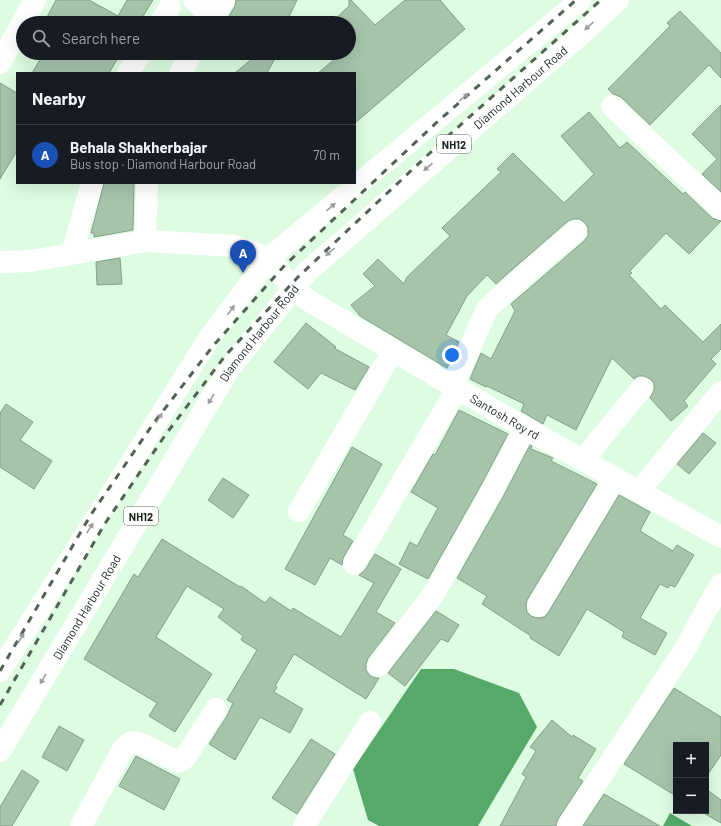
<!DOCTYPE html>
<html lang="en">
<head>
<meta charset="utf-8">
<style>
	:root { --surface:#171b24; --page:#242831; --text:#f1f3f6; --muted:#9ea1a6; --line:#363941; --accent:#7c3aed }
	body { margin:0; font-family:Barlow,sans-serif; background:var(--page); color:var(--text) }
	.controls { position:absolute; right:12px; bottom:12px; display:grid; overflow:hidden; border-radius:0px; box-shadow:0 4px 16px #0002 }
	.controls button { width:36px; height:36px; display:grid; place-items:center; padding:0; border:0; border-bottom:1px solid var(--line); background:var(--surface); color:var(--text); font:20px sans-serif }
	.you { position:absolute; left:452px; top:355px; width:14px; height:14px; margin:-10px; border:3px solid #fff; border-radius:50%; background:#1a73e8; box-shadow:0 0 0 6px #1a73e833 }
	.badge { display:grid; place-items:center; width:26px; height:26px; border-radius:50%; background:var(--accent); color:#fff; font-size:13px; font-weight:700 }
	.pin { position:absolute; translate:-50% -33px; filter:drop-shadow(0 1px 2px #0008) }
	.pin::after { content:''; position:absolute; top:21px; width:14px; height:12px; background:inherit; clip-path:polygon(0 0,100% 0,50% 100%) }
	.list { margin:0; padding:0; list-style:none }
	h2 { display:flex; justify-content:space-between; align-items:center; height:52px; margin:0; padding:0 16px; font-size:17px }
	h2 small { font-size:13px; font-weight:400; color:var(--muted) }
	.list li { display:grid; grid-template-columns:26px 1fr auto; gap:12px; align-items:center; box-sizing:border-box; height:60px; padding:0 16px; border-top:1px solid var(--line) }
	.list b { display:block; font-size:15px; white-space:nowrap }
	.list p { margin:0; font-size:13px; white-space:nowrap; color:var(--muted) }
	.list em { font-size:13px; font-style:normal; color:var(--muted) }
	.icon { flex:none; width:22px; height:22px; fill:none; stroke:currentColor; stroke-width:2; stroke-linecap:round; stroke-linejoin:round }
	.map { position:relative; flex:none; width:721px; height:826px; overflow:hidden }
	.search { position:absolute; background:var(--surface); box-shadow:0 4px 16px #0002; left:16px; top:16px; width:340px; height:44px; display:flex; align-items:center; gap:10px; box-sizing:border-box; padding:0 14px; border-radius:22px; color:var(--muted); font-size:15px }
	.panel { position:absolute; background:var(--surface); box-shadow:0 4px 16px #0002; left:16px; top:72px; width:340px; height:112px; border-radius:0px }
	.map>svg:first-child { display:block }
</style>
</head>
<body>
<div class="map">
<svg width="721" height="826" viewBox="0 0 721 826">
	<rect width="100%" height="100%" fill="#defce2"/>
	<!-- water -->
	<g fill="#55aa69">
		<path d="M 421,669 L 454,669 L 519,693 L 537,727 L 478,826 L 379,826 L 368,820 L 353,769 Z"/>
		<path d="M 670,813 L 692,826 L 663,826 Z"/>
	</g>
	<!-- building -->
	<g fill="#a7c4ab" stroke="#84a088">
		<path d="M 56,0 L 89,0 L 118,16 L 127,0 L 153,0 L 139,23 L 44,23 Z"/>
		<path d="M 236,0 L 297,0 L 286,23 L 225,23 L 235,6 Z"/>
		<path d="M 349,0 L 351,0 L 375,25 L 405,0 L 440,0 L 465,29 L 355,123 L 355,73 L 318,73 L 342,53 L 349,53 L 349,23 L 331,23 L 349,6 Z"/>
		<path d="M 680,11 L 721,53 L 721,78 L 709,65 L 650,125 L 621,97 L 613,94 L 608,89 L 670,26 L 667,23 Z"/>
		<path d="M 44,53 L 121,53 L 109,73 L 32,73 Z"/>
		<path d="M 259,53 L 278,53 L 267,73 L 235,73 Z"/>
		<path d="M 0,83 L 17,93 L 17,151 L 0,179 Z"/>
		<path d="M 721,105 L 721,192 L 702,174 L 717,159 L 692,134 Z"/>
		<path d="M 589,112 L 620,148 L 627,142 L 683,194 L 685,192 L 712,218 L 721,221 L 689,254 L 666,233 L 630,271 L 632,273 L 629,275 L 661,309 L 665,305 L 703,342 L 721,324 L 721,349 L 711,359 L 716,364 L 684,401 L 688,406 L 671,421 L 650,398 L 654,390 L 654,383 L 650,379 L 644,376 L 638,376 L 634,379 L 612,358 L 576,430 L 547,415 L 543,424 L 521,411 L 524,404 L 487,386 L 486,387 L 470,379 L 481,353 L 491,359 L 515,311 L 511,304 L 584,241 L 588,236 L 588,228 L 585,223 L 580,219 L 573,219 L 568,221 L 496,284 L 487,275 L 467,296 L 446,335 L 459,342 L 447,368 L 360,316 L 351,305 L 375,286 L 363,274 L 378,259 L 404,284 L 407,277 L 450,236 L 442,228 L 501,172 L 497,169 L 513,153 L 564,203 L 594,174 L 561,136 Z"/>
		<path d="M 104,183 L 134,183 L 133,230 L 94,237 L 94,233 L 91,233 Z"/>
		<path d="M 120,258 L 122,284 L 97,285 L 96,262 Z"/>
		<path d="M 306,323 L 336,347 L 334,348 L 369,367 L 355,390 L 321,373 L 308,389 L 274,362 Z"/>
		<path d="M 6,404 L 33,422 L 20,440 L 52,461 L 34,489 L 0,467 L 0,413 Z"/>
		<path d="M 459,410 L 508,434 L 481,485 L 428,579 L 399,564 L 410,542 L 417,546 L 438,508 L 411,492 L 433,454 L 435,455 Z"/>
		<path d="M 703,433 L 716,443 L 689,474 L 677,464 Z"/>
		<path d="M 530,445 L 532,446 L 531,449 L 553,458 L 551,461 L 597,484 L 527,600 L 526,606 L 527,612 L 531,616 L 537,618 L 544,617 L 548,613 L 619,495 L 650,512 L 640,531 L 673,551 L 677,545 L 694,555 L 675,587 L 670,585 L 668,588 L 660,584 L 640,618 L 667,633 L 655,655 L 622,637 L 624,632 L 587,609 L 559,656 L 530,638 L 531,636 L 482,604 L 487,596 L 457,578 L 503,497 Z"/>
		<path d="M 352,447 L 382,464 L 343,535 L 353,541 L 343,558 L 342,565 L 330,558 L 315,585 L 285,569 Z"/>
		<path d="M 223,478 L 249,495 L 233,518 L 208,500 Z"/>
		<path d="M 162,539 L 240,587 L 241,586 L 265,603 L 270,597 L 291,611 L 293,608 L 341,637 L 374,583 L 359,575 L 365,570 L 375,554 L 401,569 L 376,612 L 395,623 L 368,658 L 366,664 L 366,670 L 370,676 L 376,678 L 379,678 L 366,699 L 294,654 L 275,686 L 277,687 L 274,692 L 303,709 L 290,733 L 260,717 L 235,760 L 209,744 L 227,716 L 233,703 L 227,700 L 257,650 L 241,640 L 243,636 L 218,617 L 224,609 L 187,586 L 156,637 L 212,674 L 175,732 L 149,716 L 157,703 L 84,659 L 134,574 L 138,577 Z"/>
		<path d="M 436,611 L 459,625 L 448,642 L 441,639 L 405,686 L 388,673 Z"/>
		<path d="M 674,688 L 721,717 L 721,755 L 706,777 L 706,745 L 676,745 L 676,796 L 624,764 Z"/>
		<path d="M 552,720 L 572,737 L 573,735 L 596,749 L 578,778 L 583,781 L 558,819 L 556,826 L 500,826 L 526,777 L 522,774 L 536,751 L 530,747 Z"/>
		<path d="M 59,726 L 84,740 L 67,771 L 42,757 Z"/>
		<path d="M 311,739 L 335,754 L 297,814 L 272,798 Z"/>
		<path d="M 136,756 L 180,779 L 164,810 L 119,786 Z"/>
		<path d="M 22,770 L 39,781 L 12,826 L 0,826 L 0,807 Z"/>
		<path d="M 706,789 L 721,800 L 721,823 L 700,811 L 706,811 Z"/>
		<path d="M 604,794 L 660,826 L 583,826 Z"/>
	</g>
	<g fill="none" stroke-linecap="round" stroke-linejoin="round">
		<!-- minor -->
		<g stroke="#fff" stroke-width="22">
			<path d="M 194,0 L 212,18"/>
			<path d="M 160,23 L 170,7"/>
			<path d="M 210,23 L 224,0"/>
			<path d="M 0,63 L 35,0"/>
			<path d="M 128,73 L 141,53"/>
			<path d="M 180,73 L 192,53"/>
			<path d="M 612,106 L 721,209"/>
			<path id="s1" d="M 147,183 L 145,241 L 235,246 L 269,258 L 293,290 L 313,303 L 453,386 L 525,428 L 721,537"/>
			<path d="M 72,253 L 92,183"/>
			<path d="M 0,262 L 31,261 L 145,241"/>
			<path d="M 453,386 L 487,309 L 516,282 L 576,231"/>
			<path d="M 583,460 L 642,388"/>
			<path d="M 639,491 L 721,392"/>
			<path d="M 299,511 L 393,351"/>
			<path d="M 354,564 L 457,389"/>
			<path d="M 538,606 L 615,478"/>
			<path d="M 378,666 L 433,595 L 492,491 L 525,428"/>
			<path d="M 81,826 L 123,749 L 131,742 L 142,744 L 178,762 L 185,758 L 216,709"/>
			<path d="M 304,826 L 370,722"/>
			<path d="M 568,826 L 687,646 L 695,630 L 721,584"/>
		</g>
		<!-- trunk -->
		<g stroke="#fff" stroke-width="22">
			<path d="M 0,671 L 210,337 L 269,258 L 565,13 L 580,0"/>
			<path id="s2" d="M 0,751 L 229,369 L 307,272 L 588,28 L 618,0"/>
		</g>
		<!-- rail -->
		<g stroke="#526354" stroke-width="3" stroke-dasharray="7 7" stroke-linecap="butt">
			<path d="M 0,671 L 90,516 L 153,424 L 213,346 L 285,265 L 436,123 L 576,0"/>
			<path d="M 0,705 L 104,525 L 166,434 L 225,356 L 298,277 L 448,136 L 601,0"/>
		</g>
	</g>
	<!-- one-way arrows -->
	<defs><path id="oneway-solid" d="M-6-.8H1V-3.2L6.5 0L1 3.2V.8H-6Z"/></defs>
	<g fill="#989e99">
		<use href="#oneway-solid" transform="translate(589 26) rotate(138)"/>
		<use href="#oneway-solid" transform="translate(464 97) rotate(-40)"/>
		<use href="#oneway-solid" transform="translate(428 167) rotate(139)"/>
		<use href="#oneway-solid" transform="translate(331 207) rotate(-40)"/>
		<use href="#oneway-solid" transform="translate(330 252) rotate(139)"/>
		<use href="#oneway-solid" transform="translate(231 310) rotate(-53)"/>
		<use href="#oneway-solid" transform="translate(211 399) rotate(121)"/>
		<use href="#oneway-solid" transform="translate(159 418) rotate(-58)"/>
		<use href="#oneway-solid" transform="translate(90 528) rotate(-58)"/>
		<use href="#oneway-solid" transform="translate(21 638) rotate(-58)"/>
		<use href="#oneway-solid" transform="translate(43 679) rotate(121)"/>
	</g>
	<g text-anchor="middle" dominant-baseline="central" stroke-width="3" stroke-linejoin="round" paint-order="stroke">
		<!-- shield labels -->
		<g fill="#fff" stroke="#5f6861" stroke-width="1">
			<rect x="437" y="135" width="34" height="18" rx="3"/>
			<rect x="124" y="507" width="34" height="18" rx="3"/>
		</g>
		<g font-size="11" font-weight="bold" fill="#1b271d">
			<text x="454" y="144">NH12</text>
			<text x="141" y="516">NH12</text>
		</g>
		<!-- street labels -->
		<g font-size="12" fill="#1b271d" stroke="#fff">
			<text stroke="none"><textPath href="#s2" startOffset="852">Diamond Harbour Road</textPath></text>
			<text stroke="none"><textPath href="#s2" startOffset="492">Diamond Harbour Road</textPath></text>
			<text stroke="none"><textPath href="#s1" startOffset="471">Santosh Roy rd</textPath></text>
			<text stroke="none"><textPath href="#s2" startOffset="168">Diamond Harbour Road</textPath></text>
		</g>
	</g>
</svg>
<div class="controls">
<button>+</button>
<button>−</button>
</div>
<div class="you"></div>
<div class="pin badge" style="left:243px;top:273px;background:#1a4fb4">A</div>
<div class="search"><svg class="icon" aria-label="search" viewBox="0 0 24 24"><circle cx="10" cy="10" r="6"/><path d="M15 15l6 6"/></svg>Search here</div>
<section class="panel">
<h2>Nearby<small></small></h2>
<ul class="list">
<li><span class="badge" style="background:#1a4fb4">A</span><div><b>Behala Shakherbajar</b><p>Bus stop · Diamond Harbour Road</p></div><em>70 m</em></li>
</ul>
</section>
</div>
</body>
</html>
